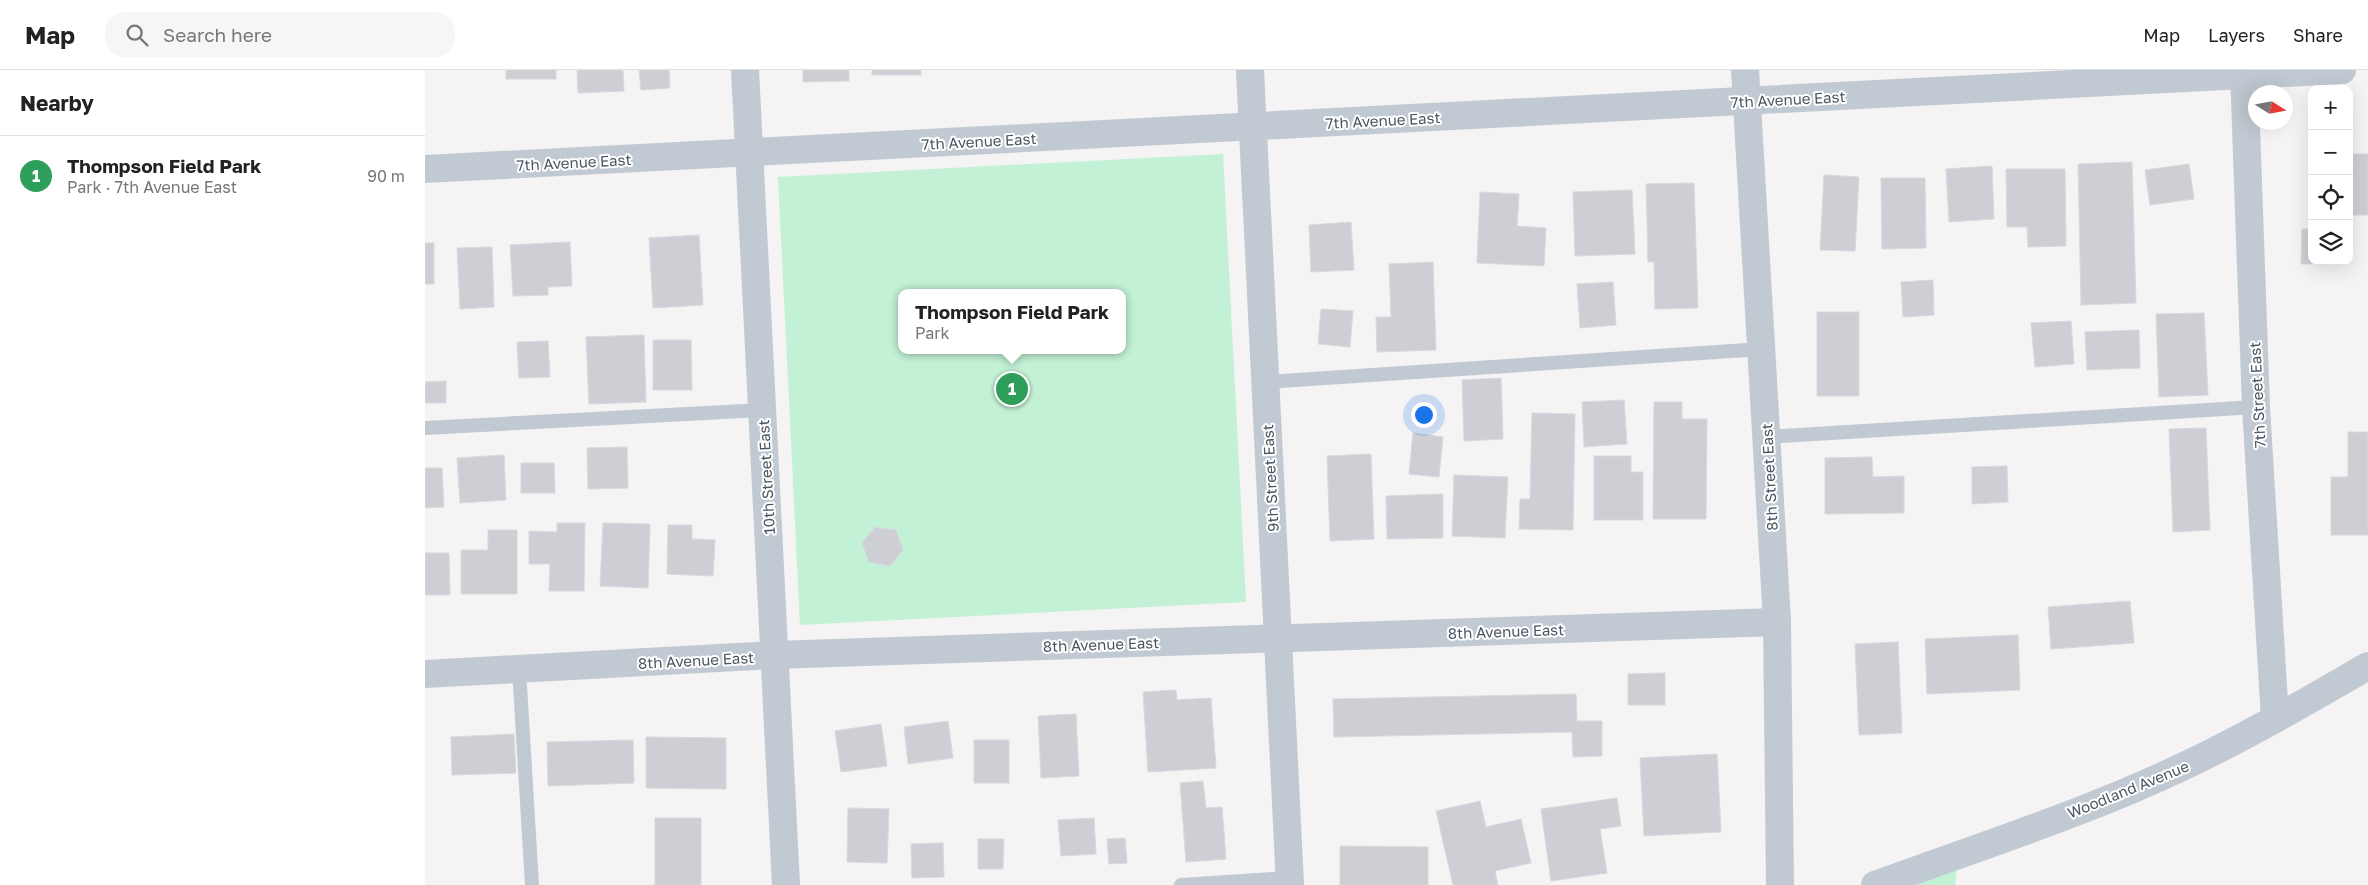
<!DOCTYPE html>
<html lang="en">
<head>
<meta charset="utf-8">
<style>
	:root { --surface:#fff; --page:#f6f6f6; --text:#222; --muted:#767676; --line:#e0e0e0; --accent:#7c3aed }
	body { margin:0; font-family:"Golos Text",sans-serif; background:var(--page); color:var(--text) }
	.controls { position:absolute; right:15px; top:15px; display:grid; overflow:hidden; border-radius:10px; box-shadow:0 5px 20px #0002 }
	.controls button { width:45px; height:45px; display:grid; place-items:center; padding:0; border:0; border-bottom:1px solid var(--line); background:var(--surface); color:var(--text); font:25px sans-serif }
	.compass { position:absolute; left:1823px; top:15px; width:45px; height:45px; border-radius:50%; background:var(--surface); box-shadow:0 5px 20px #0002; rotate:101deg }
	.you { position:absolute; left:998px; top:344px; width:18px; height:18px; margin:-12px; border:4px solid #fff; border-radius:50%; background:#1a73e8; box-shadow:0 0 0 8px #1a73e833 }
	.badge { display:grid; place-items:center; width:32px; height:32px; border-radius:50%; background:var(--accent); color:#fff; font-size:16px; font-weight:700 }
	.pin { position:absolute; translate:-50% -50%; border:2px solid #fff; box-shadow:0 1px 5px #0006 }
	.popup { position:absolute; left:473px; top:219px; width:228px; height:65px; box-sizing:border-box; display:grid; place-content:center; border-radius:10px; background:var(--surface); filter:drop-shadow(0 1px 4px #0005); font-size:16px; white-space:nowrap; color:var(--muted) }
	.popup b { font-size:19px; color:var(--text) }
	.popup::after { content:''; position:absolute; left:50%; top:100%; margin-left:-10px; border:10px solid transparent; border-top-color:var(--surface) }
	.list { margin:0; padding:0; list-style:none }
	h2 { display:flex; justify-content:space-between; align-items:center; height:65px; margin:0; padding:0 20px; font-size:21px }
	h2 small { font-size:16px; font-weight:400; color:var(--muted) }
	.list li { display:grid; grid-template-columns:32px 1fr auto; gap:15px; align-items:center; box-sizing:border-box; height:80px; padding:0 20px; border-top:1px solid var(--line) }
	.list b { display:block; font-size:19px; white-space:nowrap }
	.list p { margin:0; font-size:16px; white-space:nowrap; color:var(--muted) }
	.list em { font-size:16px; font-style:normal; color:var(--muted) }
	.icon { flex:none; width:28px; height:28px; fill:none; stroke:currentColor; stroke-width:2; stroke-linecap:round; stroke-linejoin:round }
	.map { position:relative; flex:none; width:1943px; height:815px; overflow:hidden }
	header { display:flex; align-items:center; gap:30px; box-sizing:border-box; height:70px; padding:0 25px; background:var(--surface); border-bottom:1px solid var(--line) }
	header strong { font-size:24px }
	nav { display:flex; gap:28px; margin-inline-start:auto; font-size:18px }
	.search { width:350px; height:45px; background:var(--page); display:flex; align-items:center; gap:12px; box-sizing:border-box; padding:0 18px; border-radius:20px; color:var(--muted); font-size:19px }
	main { display:flex }
	aside { flex:1; background:var(--surface) }
	.map>svg:first-child { display:block }
</style>
</head>
<body>
<header>
<strong>Map</strong>
<div class="search"><svg class="icon" aria-label="search" viewBox="0 0 24 24"><circle cx="10" cy="10" r="6"/><path d="M15 15l6 6"/></svg>Search here</div>
<nav><a>Map</a><a>Layers</a><a>Share</a></nav>
</header>
<main>
<aside>
<h2>Nearby<small></small></h2>
<ul class="list">
<li><span class="badge" style="background:#2e9e5b">1</span><div><b>Thompson Field Park</b><p>Park · 7th Avenue East</p></div><em>90 m</em></li>
</ul>
</aside>
<div class="map">
<svg width="1943" height="815" viewBox="0 0 1943 815">
	<rect width="100%" height="100%" fill="#f5f3f3"/>
	<!-- green -->
	<g fill="#c3f1d5" fill-rule="evenodd">
		<path d="M 798,84 L 821,532 L 375,555 L 353,107 ZM 477,223 L 697,223 L 697,280 L 477,280 Z"/>
		<path d="M 1532,799 L 1530,815 L 1487,815 Z"/>
	</g>
	<!-- building -->
	<g fill="#cdcfd5" stroke="#d7d9de">
		<rect x="81" y="0" width="50" height="9"/>
		<path d="M 152,0 L 198,0 L 199,21 L 153,23 Z"/>
		<path d="M 214,0 L 244,0 L 245,18 L 216,20 Z"/>
		<path d="M 378,0 L 424,0 L 424,11 L 378,12 Z"/>
		<rect x="447" y="0" width="49" height="5"/>
		<rect x="1924" y="84" width="19" height="61"/>
		<path d="M 1707,92 L 1711,233 L 1656,235 L 1653,94 Z"/>
		<path d="M 1764,94 L 1769,129 L 1725,135 L 1720,100 Z"/>
		<path d="M 1567,96 L 1569,149 L 1524,152 L 1521,99 Z"/>
		<path d="M 1581,99 L 1640,99 L 1641,176 L 1603,177 L 1602,157 L 1582,157 Z"/>
		<path d="M 1399,105 L 1434,107 L 1430,181 L 1395,180 Z"/>
		<path d="M 1456,108 L 1500,108 L 1501,178 L 1457,179 Z"/>
		<path d="M 1269,113 L 1273,238 L 1230,239 L 1229,192 L 1223,192 L 1221,114 Z"/>
		<path d="M 1207,120 L 1210,184 L 1150,186 L 1148,122 Z"/>
		<path d="M 1055,122 L 1094,124 L 1092,156 L 1121,158 L 1119,196 L 1052,193 Z"/>
		<path d="M 926,152 L 929,200 L 886,202 L 884,155 Z"/>
		<path d="M 1877,159 L 1887,159 L 1887,191 L 1908,191 L 1908,194 L 1876,194 Z"/>
		<path d="M 274,165 L 278,235 L 228,238 L 224,168 Z"/>
		<path d="M 145,172 L 147,216 L 123,217 L 123,225 L 88,226 L 85,175 Z"/>
		<rect x="0" y="173" width="9" height="41"/>
		<path d="M 67,177 L 69,237 L 35,239 L 32,178 Z"/>
		<path d="M 1008,192 L 1011,280 L 952,282 L 951,247 L 966,247 L 964,194 Z"/>
		<path d="M 1508,210 L 1509,245 L 1478,247 L 1476,212 Z"/>
		<path d="M 1188,212 L 1191,255 L 1155,258 L 1152,214 Z"/>
		<path d="M 896,239 L 928,241 L 925,277 L 893,274 Z"/>
		<rect x="1392" y="242" width="42" height="84"/>
		<path d="M 1779,243 L 1783,325 L 1734,327 L 1731,244 Z"/>
		<path d="M 1646,251 L 1649,294 L 1610,297 L 1606,253 Z"/>
		<path d="M 1714,260 L 1715,298 L 1662,300 L 1660,262 Z"/>
		<path d="M 219,265 L 221,332 L 164,334 L 161,267 Z"/>
		<path d="M 228,270 L 266,270 L 267,320 L 228,320 Z"/>
		<path d="M 123,271 L 125,307 L 94,308 L 92,272 Z"/>
		<path d="M 1076,308 L 1078,369 L 1039,371 L 1037,310 Z"/>
		<path d="M 21,311 L 21,333 L 0,333 L 0,312 Z"/>
		<path d="M 1199,330 L 1202,374 L 1159,377 L 1157,332 Z"/>
		<path d="M 1229,332 L 1257,332 L 1257,349 L 1282,349 L 1281,449 L 1228,449 Z"/>
		<path d="M 1107,343 L 1150,344 L 1148,460 L 1094,459 L 1095,429 L 1105,429 Z"/>
		<path d="M 1781,358 L 1785,460 L 1748,462 L 1744,359 Z"/>
		<path d="M 1923,362 L 1943,362 L 1943,465 L 1906,465 L 1906,407 L 1923,407 Z"/>
		<path d="M 988,363 L 1018,367 L 1014,407 L 984,404 Z"/>
		<path d="M 202,377 L 203,418 L 163,419 L 162,378 Z"/>
		<path d="M 946,384 L 949,469 L 905,471 L 902,386 Z"/>
		<path d="M 79,385 L 81,430 L 35,433 L 32,388 Z"/>
		<path d="M 1169,386 L 1206,386 L 1206,402 L 1218,402 L 1218,450 L 1169,450 Z"/>
		<path d="M 1447,387 L 1448,407 L 1479,406 L 1479,443 L 1400,444 L 1400,388 Z"/>
		<path d="M 96,393 L 129,393 L 130,423 L 96,423 Z"/>
		<path d="M 1582,396 L 1583,432 L 1547,434 L 1547,397 Z"/>
		<path d="M 0,398 L 17,398 L 19,437 L 0,438 Z"/>
		<path d="M 1029,405 L 1083,407 L 1080,468 L 1027,466 Z"/>
		<path d="M 1018,424 L 1018,468 L 962,469 L 961,426 Z"/>
		<path d="M 132,453 L 160,453 L 159,521 L 124,521 L 125,494 L 104,494 L 104,461 L 132,462 Z"/>
		<path d="M 178,453 L 225,454 L 223,518 L 175,516 Z"/>
		<path d="M 243,455 L 267,455 L 267,469 L 290,470 L 288,506 L 242,504 Z"/>
		<path d="M 450,457 L 471,460 L 478,480 L 465,496 L 444,492 L 437,473 Z"/>
		<path d="M 63,460 L 92,460 L 92,524 L 36,524 L 36,480 L 63,480 Z"/>
		<path d="M 0,483 L 24,483 L 25,525 L 0,525 Z"/>
		<path d="M 1705,531 L 1709,573 L 1626,579 L 1623,537 Z"/>
		<path d="M 1593,565 L 1595,620 L 1502,624 L 1500,569 Z"/>
		<path d="M 1473,572 L 1477,663 L 1434,665 L 1430,574 Z"/>
		<path d="M 1240,603 L 1240,635 L 1203,635 L 1203,604 Z"/>
		<path d="M 751,620 L 752,630 L 786,628 L 791,698 L 723,702 L 718,622 Z"/>
		<path d="M 1151,624 L 1152,651 L 1177,651 L 1177,686 L 1148,687 L 1147,662 L 909,667 L 908,629 Z"/>
		<path d="M 651,644 L 654,706 L 616,708 L 613,646 Z"/>
		<path d="M 523,651 L 528,688 L 483,694 L 479,657 Z"/>
		<path d="M 456,654 L 462,696 L 416,702 L 410,661 Z"/>
		<path d="M 89,664 L 91,703 L 27,705 L 26,667 Z"/>
		<path d="M 221,667 L 301,668 L 301,719 L 221,718 Z"/>
		<path d="M 208,670 L 209,713 L 123,716 L 122,672 Z"/>
		<rect x="549" y="670" width="35" height="43"/>
		<path d="M 1292,684 L 1296,762 L 1219,766 L 1215,688 Z"/>
		<path d="M 778,711 L 781,738 L 797,737 L 801,789 L 761,792 L 755,713 Z"/>
		<path d="M 1192,728 L 1196,756 L 1175,759 L 1182,803 L 1126,811 L 1116,739 Z"/>
		<path d="M 1055,731 L 1061,757 L 1096,749 L 1106,793 L 1070,801 L 1073,815 L 1028,815 L 1011,741 Z"/>
		<path d="M 423,738 L 464,739 L 462,793 L 422,792 Z"/>
		<rect x="230" y="748" width="46" height="67"/>
		<path d="M 669,748 L 671,784 L 636,786 L 633,750 Z"/>
		<path d="M 700,768 L 702,793 L 684,794 L 682,769 Z"/>
		<path d="M 553,769 L 579,769 L 578,799 L 553,799 Z"/>
		<path d="M 518,773 L 519,807 L 487,808 L 486,774 Z"/>
		<path d="M 915,776 L 1003,777 L 1003,815 L 915,815 Z"/>
	</g>
	<g fill="none" stroke-linecap="round" stroke-linejoin="round">
		<!-- service -->
		<g stroke="#c1cad2" stroke-width="14">
			<path d="M 840,312 L 1337,279"/>
			<path d="M 0,358 L 337,340"/>
			<path d="M 1342,367 L 1831,337"/>
			<path d="M 94,599 L 107,815"/>
			<path d="M 756,815 L 864,808"/>
		</g>
		<!-- minor -->
		<g stroke="#c1cad2" stroke-width="28">
			<path d="M 320,0 L 361,815"/>
			<path d="M 825,0 L 865,815"/>
			<path d="M 1320,0 L 1352,552 L 1355,815"/>
			<path d="M 1819,0 L 1831,337 L 1850,649"/>
			<path d="M 0,99 L 1917,0"/>
			<path d="M 0,604 L 349,585 L 1352,552"/>
		</g>
		<!-- tertiary -->
		<path stroke="#c1cad2" stroke-width="28" d="M 1450,815 C 1553,777 1658,744 1757,697 C 1821,667 1882,631 1943,596"/>
	</g>
	<g text-anchor="middle" dominant-baseline="central" stroke-width="4" stroke-linejoin="round" paint-order="stroke">
		<!-- street labels -->
		<g font-size="15" fill="#4a5661" stroke="#fff">
			<text transform="translate(1363 29) rotate(-3)">7th Avenue East</text>
			<text transform="translate(958 50) rotate(-3)">7th Avenue East</text>
			<text transform="translate(554 71) rotate(-3)">7th Avenue East</text>
			<text transform="translate(149 92) rotate(-3)">7th Avenue East</text>
			<text transform="translate(1832 325) rotate(-93)">7th Street East</text>
			<text transform="translate(341 407) rotate(-93)">10th Street East</text>
			<text transform="translate(1344 407) rotate(-93)">8th Street East</text>
			<text transform="translate(845 408) rotate(-93)">9th Street East</text>
			<text transform="translate(1081 561) rotate(-2)">8th Avenue East</text>
			<text transform="translate(676 574) rotate(-2)">8th Avenue East</text>
			<text transform="translate(271 590) rotate(-3)">8th Avenue East</text>
			<text transform="translate(1703 719) rotate(-22)">Woodland Avenue</text>
		</g>
	</g>
</svg>
<div class="controls">
<button>+</button>
<button>−</button>
<button><svg class="icon" aria-label="locate" viewBox="0 0 24 24"><circle cx="12" cy="12" r="6"/><path d="M12 2v4M12 18v4M2 12h4M18 12h4"/></svg></button>
<button><svg class="icon" aria-label="layers" viewBox="0 0 24 24"><path d="M12 4l9 5-9 5-9-5zM3 14l9 5 9-5"/></svg></button>
</div>
<svg class="compass" viewBox="-18 -18 36 36"><path d="M0-13l5 13h-10z" fill="#e53935"/><path d="M0 13l5-13h-10z" fill="#767676"/></svg>
<div class="you"></div>
<div class="pin badge" style="left:587px;top:319px;background:#2e9e5b">1</div>
<div class="popup"><b>Thompson Field Park</b>Park</div>
</div>
</main>
</body>
</html>
